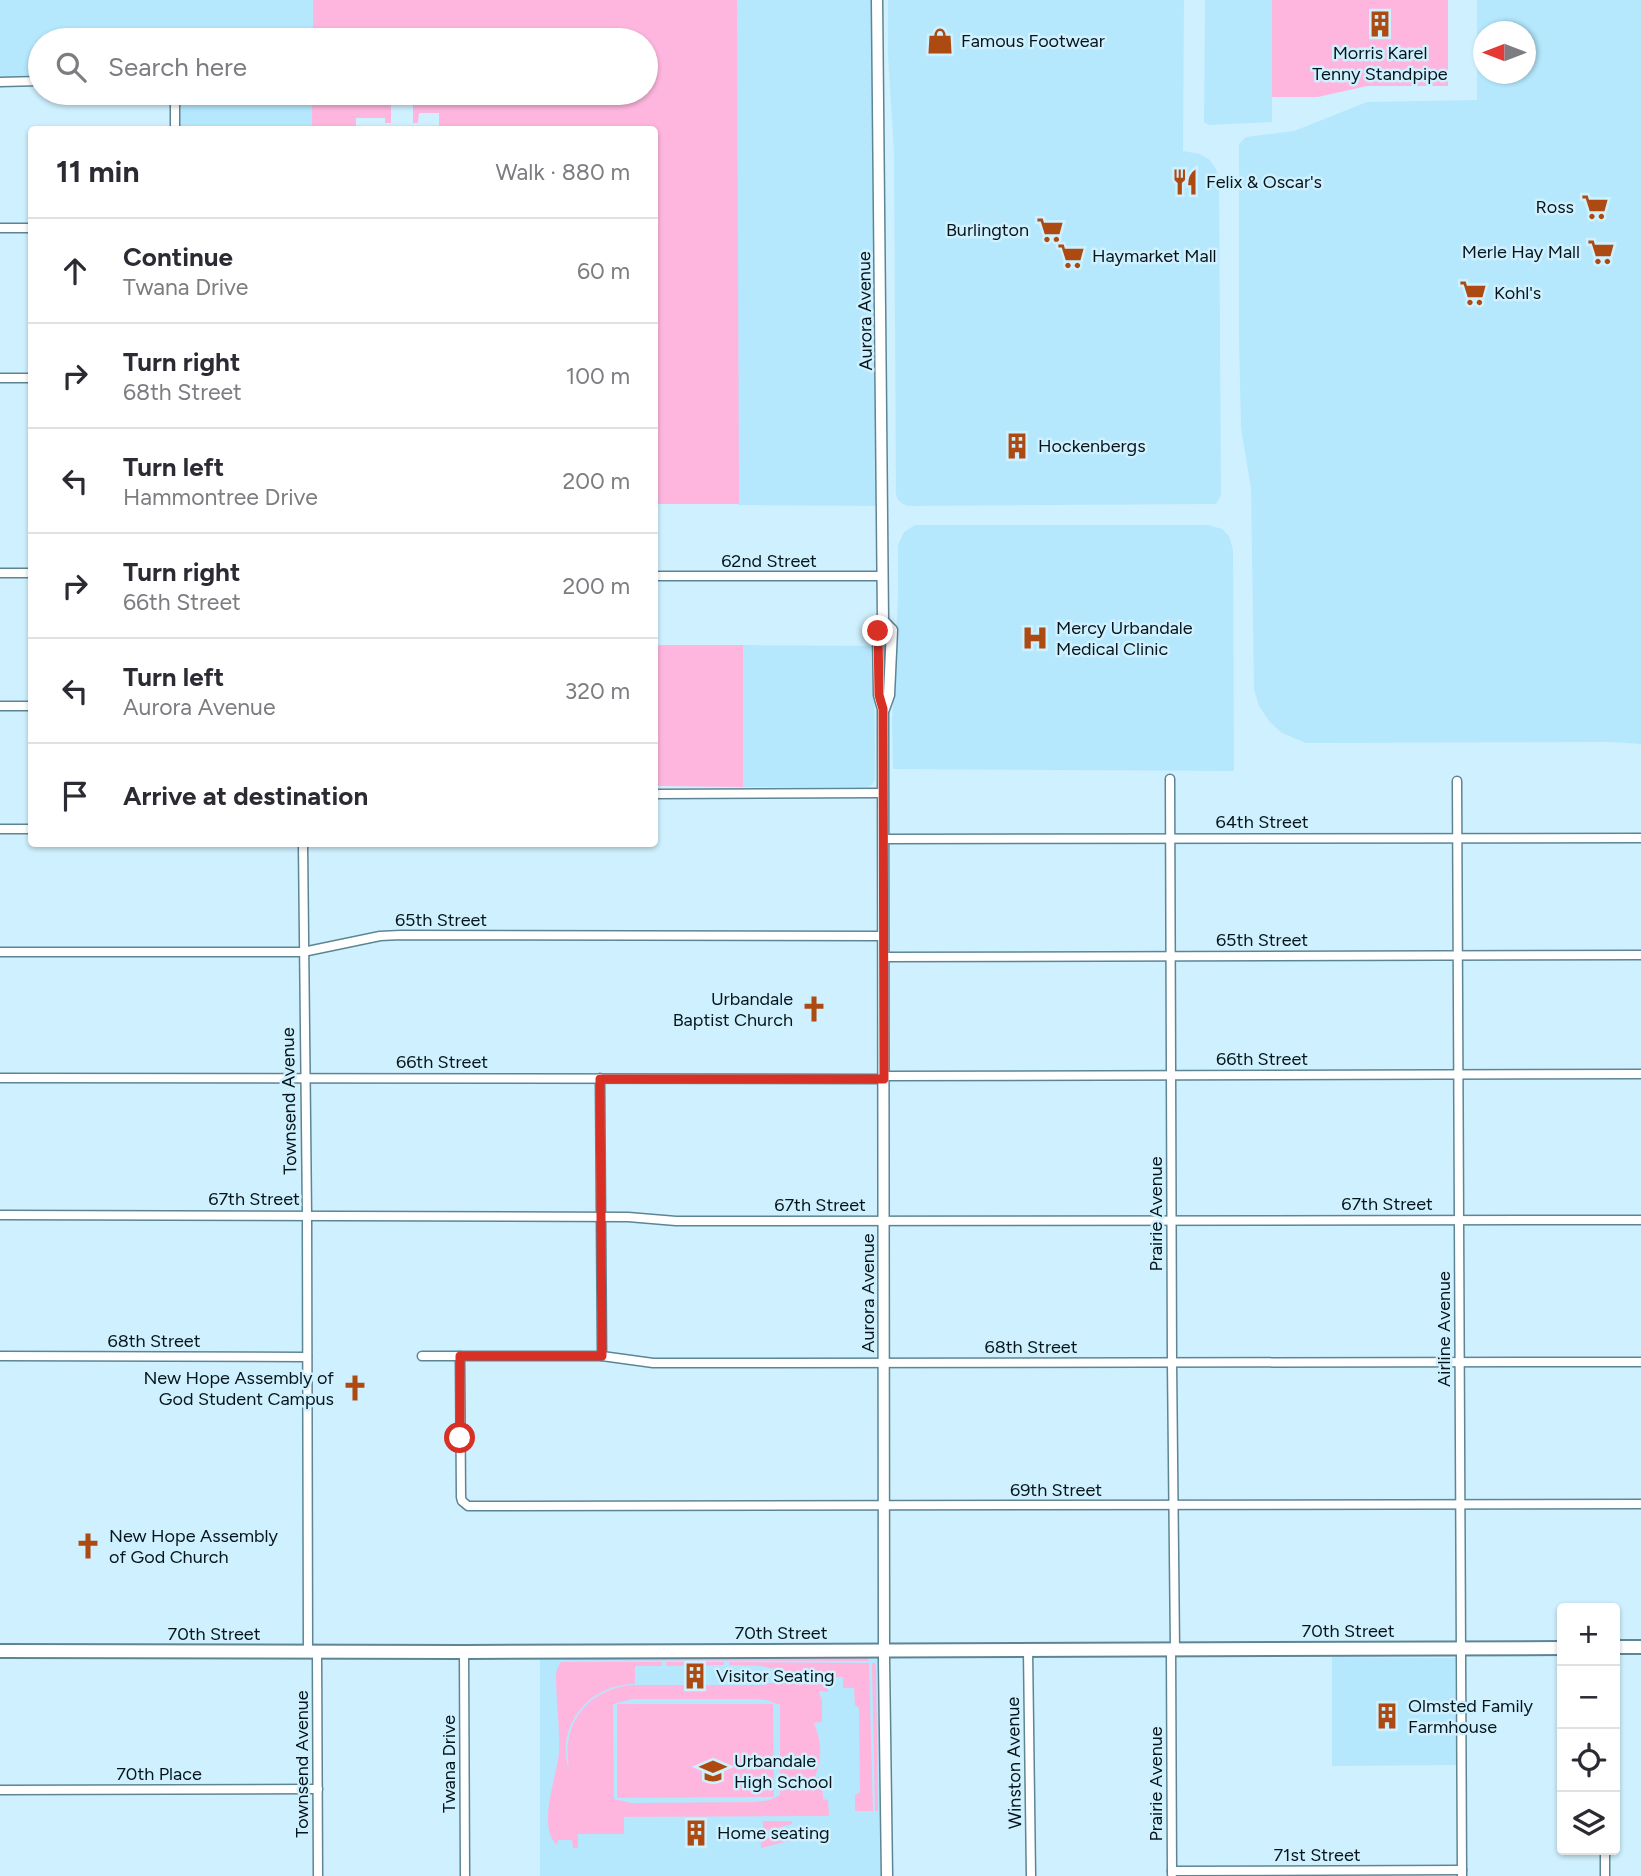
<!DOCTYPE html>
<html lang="en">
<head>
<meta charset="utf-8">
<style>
	:root { --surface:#fff; --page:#f7f7f7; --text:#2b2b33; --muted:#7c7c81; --line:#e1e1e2 }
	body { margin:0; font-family:Figtree,sans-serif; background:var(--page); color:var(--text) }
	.controls { position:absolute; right:21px; bottom:21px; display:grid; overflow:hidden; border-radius:7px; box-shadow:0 2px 5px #0004 }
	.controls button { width:63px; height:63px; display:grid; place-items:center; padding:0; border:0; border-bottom:2px solid var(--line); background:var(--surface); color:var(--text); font:35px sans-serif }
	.compass { position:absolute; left:1473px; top:21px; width:63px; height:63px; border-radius:50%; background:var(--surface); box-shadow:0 2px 5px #0004; rotate:270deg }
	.stop { position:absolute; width:21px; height:21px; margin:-16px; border:5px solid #d93025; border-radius:50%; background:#fff }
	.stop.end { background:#d93025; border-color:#fff; box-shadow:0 2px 7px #0008 }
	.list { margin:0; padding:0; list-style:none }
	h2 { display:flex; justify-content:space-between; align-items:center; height:91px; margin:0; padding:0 28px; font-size:30px }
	h2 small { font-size:23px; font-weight:400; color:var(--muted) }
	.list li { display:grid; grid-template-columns:46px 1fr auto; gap:21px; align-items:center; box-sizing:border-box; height:105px; padding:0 28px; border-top:2px solid var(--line) }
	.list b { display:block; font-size:26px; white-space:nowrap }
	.list p { margin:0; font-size:23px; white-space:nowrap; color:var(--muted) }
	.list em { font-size:23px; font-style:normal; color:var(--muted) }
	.icon { flex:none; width:38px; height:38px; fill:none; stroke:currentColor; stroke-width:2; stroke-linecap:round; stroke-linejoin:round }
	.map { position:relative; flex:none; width:1641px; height:1876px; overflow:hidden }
	.search { position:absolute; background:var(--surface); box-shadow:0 2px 5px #0004; left:28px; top:28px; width:630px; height:77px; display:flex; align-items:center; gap:18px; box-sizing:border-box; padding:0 24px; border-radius:38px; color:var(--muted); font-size:26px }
	.panel { position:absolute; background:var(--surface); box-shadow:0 2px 5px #0004; left:28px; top:126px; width:630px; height:721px; border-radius:7px }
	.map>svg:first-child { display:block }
</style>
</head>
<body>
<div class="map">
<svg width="1641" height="1876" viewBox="0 0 1641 1876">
	<rect width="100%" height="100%" fill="#cff0fe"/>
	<!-- built -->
	<g fill="#b5e8fd" fill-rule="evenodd">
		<path d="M 0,0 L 313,0 L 313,40 L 40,40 L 40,82 L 0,81 Z"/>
		<path d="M 737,0 L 877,0 L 882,506 L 738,505 Z"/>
		<path d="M 888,0 L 1184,0 L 1183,151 L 1200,154 L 1210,160 L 1216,169 L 1219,181 L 1221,495 L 1216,504 L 908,506 L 903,504 L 898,500 L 896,494 L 894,153 L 888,56 Z"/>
		<path d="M 1205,0 L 1272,0 L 1272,122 L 1209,125 L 1204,122 Z"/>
		<path d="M 1477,0 L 1641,0 L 1641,744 L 1610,742 L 1306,743 L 1282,733 L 1269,721 L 1259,706 L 1254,689 L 1251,488 L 1241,428 L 1239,340 L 1239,144 L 1246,137 L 1294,131 L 1367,102 L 1477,100 ZM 1484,32 L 1526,32 L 1526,74 L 1484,74 Z"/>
		<path d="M 173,93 L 313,93 L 312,129 L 174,129 Z"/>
		<path d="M 915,525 L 1208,525 L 1222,529 L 1229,536 L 1233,550 L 1234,771 L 893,769 L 892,722 L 898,596 L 898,545 L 904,532 Z"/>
		<path d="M 743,645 L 874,646 L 875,779 L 872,785 L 867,787 L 743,787 Z"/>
		<path d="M 884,1650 L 887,1876 L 540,1876 L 540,1651 Z"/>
		<path d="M 1332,1657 L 1455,1658 L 1456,1765 L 1332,1766 Z"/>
	</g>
	<!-- green -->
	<g fill="#feb6df" fill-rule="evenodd">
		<path d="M 313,0 L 737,0 L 739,504 L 655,504 L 654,130 L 439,129 L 439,113 L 419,113 L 418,123 L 413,123 L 413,100 L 406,100 L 402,97 L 397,102 L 391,102 L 391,123 L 385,123 L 385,118 L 356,118 L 356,129 L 312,129 L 312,93 L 646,93 L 646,40 L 313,40 Z"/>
		<path d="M 1272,0 L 1448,0 L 1448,86 L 1367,86 L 1318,97 L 1272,97 Z"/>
		<path d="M 655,645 L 743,645 L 743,787 L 655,786 Z"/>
		<path d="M 573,1657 L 867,1657 L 869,1661 L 564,1660 Z"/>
		<path d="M 561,1662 L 662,1662 L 662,1666 L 635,1666 L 635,1684 C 588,1684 555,1727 569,1770 C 568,1762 567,1752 568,1743 C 572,1709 600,1687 633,1685 L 764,1685 L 765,1683 L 828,1682 L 828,1692 L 820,1691 L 819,1693 L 822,1700 L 822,1722 L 814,1723 C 822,1741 822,1759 815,1777 L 822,1778 L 823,1799 L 828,1800 L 829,1816 L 624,1817 L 624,1834 L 578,1834 L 578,1848 L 573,1848 L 572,1840 L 558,1840 L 557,1845 C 536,1826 558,1775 559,1751 C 560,1725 556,1701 556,1675 L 557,1669 ZM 633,1699 L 754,1699 L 767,1700 L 780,1705 L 780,1795 L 770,1800 L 755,1802 L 632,1803 L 614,1799 L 613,1704 Z"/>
		<path d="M 666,1662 L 724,1662 L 724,1665 L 666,1666 Z"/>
		<path d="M 729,1662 L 869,1663 L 873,1811 L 855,1811 L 855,1795 L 860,1792 L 859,1708 L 855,1705 L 854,1688 L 843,1688 L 843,1677 L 802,1676 L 762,1666 L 729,1665 Z"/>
		<path d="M 872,1663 L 875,1663 L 876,1668 L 878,1811 L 875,1811 Z"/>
		<path d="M 617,1704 L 773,1704 L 774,1797 L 617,1798 Z"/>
		<path d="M 763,1821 L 792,1821 L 792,1824 L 765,1831 L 763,1829 Z"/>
		<path d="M 820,1829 L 820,1839 L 793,1840 L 761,1848 L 761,1838 L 795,1830 Z"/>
	</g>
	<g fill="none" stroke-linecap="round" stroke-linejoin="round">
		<!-- minor casing -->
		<g stroke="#5d8594" stroke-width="11">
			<g id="minor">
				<path d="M 0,82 L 40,81"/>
				<path d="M 171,93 L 175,105 L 175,130"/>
				<path d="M 0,228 L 32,228"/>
				<path d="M 0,378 L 32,378"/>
				<path d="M 0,573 L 32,573"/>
				<path d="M 654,576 L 883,576"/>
				<path d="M 0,706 L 32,706"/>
				<path d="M 1170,779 L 1172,1363 L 1175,1649"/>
				<path d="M 1457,781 L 1462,1876"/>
				<path d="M 654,794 L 883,793"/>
				<path d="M 0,829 L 32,829"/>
				<path d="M 883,839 L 1641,838"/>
				<path d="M 303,844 L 307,1215 L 308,1652"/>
				<path d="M 0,952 L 303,952 L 380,936 L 401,935 L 883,936"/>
				<path d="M 883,957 L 1641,955"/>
				<path d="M 884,1076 L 1641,1074"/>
				<path d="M 0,1078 L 884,1079"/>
				<path d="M 600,1078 L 602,1356"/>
				<path d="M 0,1215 L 628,1217 L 676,1221 L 1641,1220"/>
				<path d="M 0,1356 L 307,1357"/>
				<path d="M 422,1356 L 602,1356 L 653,1363 L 1641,1362"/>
				<path d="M 460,1356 L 461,1497 L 462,1501 L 468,1506 L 1641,1504"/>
				<path d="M 1171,1649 L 1172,1874"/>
				<path d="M 1028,1650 L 1031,1876"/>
				<path d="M 317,1652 L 318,1876"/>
				<path d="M 464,1652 L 465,1876"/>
				<path d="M 0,1790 L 318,1789"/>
				<path d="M 1605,1850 L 1605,1876"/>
				<path d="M 1172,1871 L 1462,1870"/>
			</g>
		</g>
		<!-- tertiary casing -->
		<g stroke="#5d8594" stroke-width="13">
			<g id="tertiary">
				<path d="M 877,0 L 883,621 L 878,630 L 879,695 L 883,709 L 884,1661 L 887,1876"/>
				<path d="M 883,621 L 892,630 L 889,695 L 884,709"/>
			</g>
		</g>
		<!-- secondary casing -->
		<g stroke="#5d8594" stroke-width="16">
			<g id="secondary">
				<path d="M 1615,1647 L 1641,1647"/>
				<path d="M 0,1651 L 464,1652 L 1562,1648"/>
			</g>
		</g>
		<!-- minor -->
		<use href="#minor" stroke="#fff" stroke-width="8"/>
		<!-- tertiary -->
		<use href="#tertiary" stroke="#fff" stroke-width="10"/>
		<!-- secondary -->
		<use href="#secondary" stroke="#fff" stroke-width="12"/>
	</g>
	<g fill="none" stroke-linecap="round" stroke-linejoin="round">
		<!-- route -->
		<path stroke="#d93025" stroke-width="9" d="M 460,1438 L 460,1356 L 602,1356 L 600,1079 L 884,1079 L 883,709 L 879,695 L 878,631"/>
	</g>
	<!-- icons -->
	<defs>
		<g id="building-bare" transform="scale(2.1)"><path d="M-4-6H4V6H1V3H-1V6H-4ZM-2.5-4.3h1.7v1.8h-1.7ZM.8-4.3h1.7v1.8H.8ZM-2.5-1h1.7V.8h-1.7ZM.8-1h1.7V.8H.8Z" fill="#ad4a12" stroke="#cff0fe" stroke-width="2.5" paint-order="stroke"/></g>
		<g id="shop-bare" transform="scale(2.1)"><path d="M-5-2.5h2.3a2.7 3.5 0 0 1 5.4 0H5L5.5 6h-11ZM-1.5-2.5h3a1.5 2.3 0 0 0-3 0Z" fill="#ad4a12" stroke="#cff0fe" stroke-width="2.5" paint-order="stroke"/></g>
		<g id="restaurant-bare" transform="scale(2.1)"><path d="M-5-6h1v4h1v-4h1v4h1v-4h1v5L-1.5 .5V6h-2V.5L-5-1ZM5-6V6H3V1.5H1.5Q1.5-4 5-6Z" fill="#ad4a12" stroke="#cff0fe" stroke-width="2.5" paint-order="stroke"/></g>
		<g id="supermarket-bare" transform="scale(2.1)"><path d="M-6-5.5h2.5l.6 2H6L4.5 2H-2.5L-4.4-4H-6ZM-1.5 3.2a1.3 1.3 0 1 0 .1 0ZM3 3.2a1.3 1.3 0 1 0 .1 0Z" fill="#ad4a12" stroke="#cff0fe" stroke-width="2.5" paint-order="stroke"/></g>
		<g id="hospital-bare" transform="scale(2.1)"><path d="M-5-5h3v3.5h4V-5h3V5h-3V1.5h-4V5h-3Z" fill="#ad4a12" stroke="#cff0fe" stroke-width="2.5" paint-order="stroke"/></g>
		<g id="church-bare" transform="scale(2.1)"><path d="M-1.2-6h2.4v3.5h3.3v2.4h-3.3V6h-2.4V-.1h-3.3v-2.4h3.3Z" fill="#ad4a12" stroke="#cff0fe" stroke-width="2.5" paint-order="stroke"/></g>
		<g id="school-bare" transform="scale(2.1)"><path d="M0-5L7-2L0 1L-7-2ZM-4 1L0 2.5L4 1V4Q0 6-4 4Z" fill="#ad4a12" stroke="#cff0fe" stroke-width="2.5" paint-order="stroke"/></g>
	</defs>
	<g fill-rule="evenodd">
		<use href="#building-bare" x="1380" y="24"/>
		<use href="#shop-bare" x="940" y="41"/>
		<use href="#restaurant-bare" x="1185" y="182"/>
		<use href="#supermarket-bare" x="1595" y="207"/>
		<use href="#supermarket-bare" x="1050" y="230"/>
		<use href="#supermarket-bare" x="1601" y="252"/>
		<use href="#supermarket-bare" x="1071" y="256"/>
		<use href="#supermarket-bare" x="1473" y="293"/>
		<use href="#building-bare" x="1017" y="446"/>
		<use href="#hospital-bare" x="1035" y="638"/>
		<use href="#church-bare" x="814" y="1009"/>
		<use href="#church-bare" x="355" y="1388"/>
		<use href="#church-bare" x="88" y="1546"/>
		<use href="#building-bare" x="695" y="1676"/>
		<use href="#building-bare" x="1387" y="1716"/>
		<use href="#school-bare" x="713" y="1771"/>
		<use href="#building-bare" x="696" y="1833"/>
	</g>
	<g text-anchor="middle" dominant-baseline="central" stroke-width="5" stroke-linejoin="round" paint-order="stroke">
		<!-- poi labels -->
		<g font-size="18" fill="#06151b" stroke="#cff0fe" text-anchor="start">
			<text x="961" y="41">Famous Footwear</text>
			<text x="1380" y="53" text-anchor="middle">Morris Karel<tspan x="1380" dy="21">Tenny Standpipe</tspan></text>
			<text x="1206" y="182">Felix &amp; Oscar's</text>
			<text x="1574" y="207" text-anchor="end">Ross</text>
			<text x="1029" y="230" text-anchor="end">Burlington</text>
			<text x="1580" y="252" text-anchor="end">Merle Hay Mall</text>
			<text x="1092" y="256">Haymarket Mall</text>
			<text x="1494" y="293">Kohl's</text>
			<text x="1038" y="446">Hockenbergs</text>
			<text x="1056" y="628">Mercy Urbandale<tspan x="1056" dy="21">Medical Clinic</tspan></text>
			<text x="793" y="999" text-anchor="end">Urbandale<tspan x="793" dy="21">Baptist Church</tspan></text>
			<text x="334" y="1378" text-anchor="end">New Hope Assembly of<tspan x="334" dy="21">God Student Campus</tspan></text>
			<text x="109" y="1536">New Hope Assembly<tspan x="109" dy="21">of God Church</tspan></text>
			<text x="716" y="1676">Visitor Seating</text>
			<text x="1408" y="1706">Olmsted Family<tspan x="1408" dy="21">Farmhouse</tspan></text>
			<text x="734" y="1761">Urbandale<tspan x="734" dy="21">High School</tspan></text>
			<text x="717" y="1833">Home seating</text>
		</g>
		<!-- street labels -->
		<g font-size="18" fill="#06151b" stroke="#cff0fe">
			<text transform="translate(865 311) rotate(-91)">Aurora Avenue</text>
			<text x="769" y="561">62nd Street</text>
			<text x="1262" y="822">64th Street</text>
			<text x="441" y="920">65th Street</text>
			<text x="1262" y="940">65th Street</text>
			<text x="1262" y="1059">66th Street</text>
			<text x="442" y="1062">66th Street</text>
			<text transform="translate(289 1101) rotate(-91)">Townsend Avenue</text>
			<text x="254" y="1199">67th Street</text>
			<text x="1387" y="1204">67th Street</text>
			<text x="820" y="1205">67th Street</text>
			<text transform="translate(1156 1214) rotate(-90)">Prairie Avenue</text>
			<text transform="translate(868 1293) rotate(-90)">Aurora Avenue</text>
			<text transform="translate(1444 1329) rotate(-90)">Airline Avenue</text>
			<text x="154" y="1341">68th Street</text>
			<text x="1031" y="1347">68th Street</text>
			<text x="1056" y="1490">69th Street</text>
			<text x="1348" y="1631">70th Street</text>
			<text x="781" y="1633">70th Street</text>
			<text x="214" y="1634">70th Street</text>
			<text transform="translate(1014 1763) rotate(-91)">Winston Avenue</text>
			<text transform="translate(302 1764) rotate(-90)">Townsend Avenue</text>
			<text transform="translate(449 1764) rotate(-90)">Twana Drive</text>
			<text x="159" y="1774">70th Place</text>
			<text transform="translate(1156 1784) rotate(-90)">Prairie Avenue</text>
			<text x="1317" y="1855">71st Street</text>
		</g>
	</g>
</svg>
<div class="controls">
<button>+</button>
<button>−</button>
<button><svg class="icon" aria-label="locate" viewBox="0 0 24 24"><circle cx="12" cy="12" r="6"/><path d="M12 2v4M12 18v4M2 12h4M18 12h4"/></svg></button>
<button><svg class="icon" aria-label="layers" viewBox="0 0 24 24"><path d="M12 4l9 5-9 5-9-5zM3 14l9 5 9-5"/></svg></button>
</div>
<svg class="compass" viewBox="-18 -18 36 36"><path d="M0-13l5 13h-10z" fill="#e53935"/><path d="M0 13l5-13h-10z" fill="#7c7c81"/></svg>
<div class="stop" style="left:460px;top:1438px"></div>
<div class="stop end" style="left:878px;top:631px"></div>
<div class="search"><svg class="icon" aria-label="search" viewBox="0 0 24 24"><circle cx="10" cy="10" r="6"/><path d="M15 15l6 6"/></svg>Search here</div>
<section class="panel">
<h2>11 min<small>Walk · 880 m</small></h2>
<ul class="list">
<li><svg class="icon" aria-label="ahead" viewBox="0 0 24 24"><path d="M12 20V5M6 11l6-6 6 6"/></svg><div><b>Continue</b><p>Twana Drive</p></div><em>60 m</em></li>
<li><svg class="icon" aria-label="right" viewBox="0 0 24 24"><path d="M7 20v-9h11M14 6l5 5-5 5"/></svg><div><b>Turn right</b><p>68th Street</p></div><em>100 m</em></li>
<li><svg class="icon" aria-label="left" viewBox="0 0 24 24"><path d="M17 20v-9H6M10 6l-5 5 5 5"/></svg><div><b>Turn left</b><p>Hammontree Drive</p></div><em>200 m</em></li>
<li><svg class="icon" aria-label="right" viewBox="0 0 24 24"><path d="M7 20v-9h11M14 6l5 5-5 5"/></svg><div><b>Turn right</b><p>66th Street</p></div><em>200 m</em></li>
<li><svg class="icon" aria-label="left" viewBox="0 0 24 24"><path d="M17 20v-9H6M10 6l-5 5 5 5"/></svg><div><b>Turn left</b><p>Aurora Avenue</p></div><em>320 m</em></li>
<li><svg class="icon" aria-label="arrive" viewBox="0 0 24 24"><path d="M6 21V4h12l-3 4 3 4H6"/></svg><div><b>Arrive at destination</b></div></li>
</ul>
</section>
</div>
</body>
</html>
